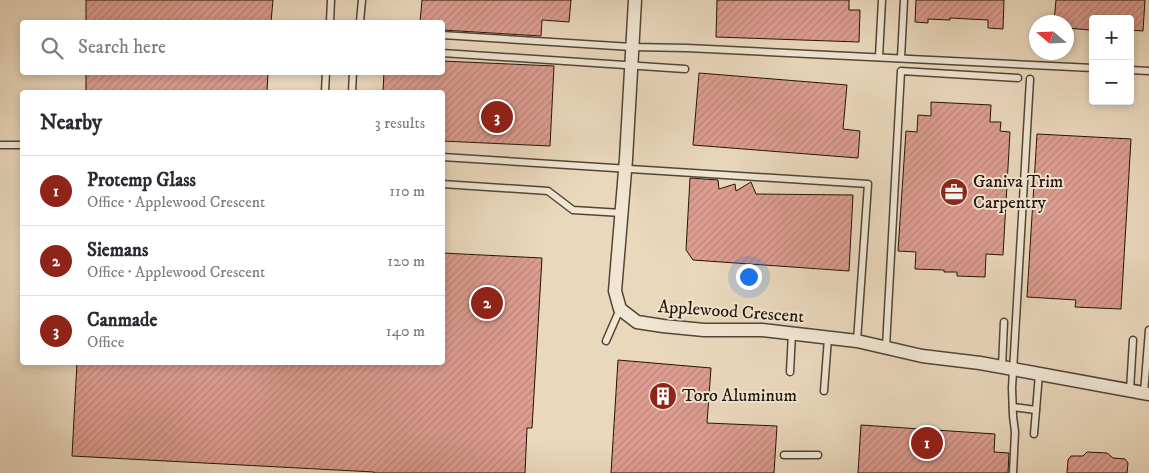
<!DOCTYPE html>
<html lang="en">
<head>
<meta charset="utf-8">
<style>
	:root { --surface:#fff; --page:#f2f2f3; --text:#2b2b33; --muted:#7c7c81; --line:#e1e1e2; --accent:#8f2418 }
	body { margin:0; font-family:"IM FELL DW Pica",serif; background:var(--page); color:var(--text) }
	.controls { position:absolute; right:15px; top:15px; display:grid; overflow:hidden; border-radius:5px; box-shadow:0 2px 8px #0003 }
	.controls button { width:45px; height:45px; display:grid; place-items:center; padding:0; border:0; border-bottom:1px solid var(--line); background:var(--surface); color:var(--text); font:25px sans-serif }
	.compass { position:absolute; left:1029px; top:15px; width:45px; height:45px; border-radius:50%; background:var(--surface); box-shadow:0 2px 8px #0003; rotate:289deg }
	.you { position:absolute; left:748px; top:276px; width:18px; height:18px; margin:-12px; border:4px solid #fff; border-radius:50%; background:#1a73e8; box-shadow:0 0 0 8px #1a73e833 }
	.badge { display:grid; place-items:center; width:32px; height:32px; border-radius:50%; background:var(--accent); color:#fff; font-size:16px; font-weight:700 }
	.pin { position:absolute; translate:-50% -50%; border:2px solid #fff; box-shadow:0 1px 5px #0006 }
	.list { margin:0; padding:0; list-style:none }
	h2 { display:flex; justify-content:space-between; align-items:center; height:65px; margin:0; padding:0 20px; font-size:21px }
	h2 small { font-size:16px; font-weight:400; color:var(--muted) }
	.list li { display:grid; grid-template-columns:32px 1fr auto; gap:15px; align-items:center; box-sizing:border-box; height:70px; padding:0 20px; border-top:1px solid var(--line) }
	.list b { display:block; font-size:19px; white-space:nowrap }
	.list p { margin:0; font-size:16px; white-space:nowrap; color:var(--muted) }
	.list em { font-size:16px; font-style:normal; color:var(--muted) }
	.icon { flex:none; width:28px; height:28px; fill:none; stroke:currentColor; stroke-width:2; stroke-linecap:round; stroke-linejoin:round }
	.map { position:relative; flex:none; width:1149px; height:473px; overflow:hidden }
	.search { position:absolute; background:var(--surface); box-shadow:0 2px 8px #0003; left:20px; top:20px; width:425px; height:55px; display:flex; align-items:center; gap:12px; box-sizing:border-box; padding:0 18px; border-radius:5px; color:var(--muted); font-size:19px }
	.panel { position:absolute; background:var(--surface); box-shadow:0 2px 8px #0003; left:20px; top:90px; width:425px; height:275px; border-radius:5px }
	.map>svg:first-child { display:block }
</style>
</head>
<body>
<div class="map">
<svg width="1149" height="473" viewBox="0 0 1149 473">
	<defs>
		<pattern id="building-hatch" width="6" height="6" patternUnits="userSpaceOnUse" patternTransform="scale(1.25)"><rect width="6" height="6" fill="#dd9d91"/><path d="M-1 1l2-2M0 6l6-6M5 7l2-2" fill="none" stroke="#bd867c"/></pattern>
	</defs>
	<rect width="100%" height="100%" fill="#ead8bd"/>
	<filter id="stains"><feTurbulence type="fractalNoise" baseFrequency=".004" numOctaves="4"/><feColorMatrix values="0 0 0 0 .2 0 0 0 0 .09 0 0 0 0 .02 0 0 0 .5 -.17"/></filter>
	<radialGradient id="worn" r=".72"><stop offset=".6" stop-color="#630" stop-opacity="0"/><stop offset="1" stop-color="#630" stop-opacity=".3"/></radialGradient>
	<!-- building -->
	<g fill="url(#building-hatch)" stroke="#211408">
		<path d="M 86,0 L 273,0 L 271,22 L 86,22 Z"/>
		<path d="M 422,0 L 571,0 L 569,22 L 542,20 L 541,36 L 442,30 L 442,22 L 420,22 Z"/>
		<path d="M 717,0 L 849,0 L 849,10 L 860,10 L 859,42 L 716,37 Z"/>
		<path d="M 916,0 L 1004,0 L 1003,29 L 988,28 L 988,20 L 950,18 L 950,20 L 928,19 L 928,23 L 915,22 Z"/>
		<path d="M 1056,0 L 1145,0 L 1143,31 L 1130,30 L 1130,19 L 1093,19 L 1093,21 L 1091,21 L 1091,30 L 1066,28 L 1066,22 L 1054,22 Z"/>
		<path d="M 442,61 L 554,66 L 550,146 L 442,141 L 442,92 L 383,92 L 384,72 L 442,72 Z"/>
		<path d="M 86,72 L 268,72 L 267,92 L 86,92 Z"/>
		<path d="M 699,73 L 847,85 L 843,129 L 860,131 L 858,158 L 693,145 Z"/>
		<path d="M 931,102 L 991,105 L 990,122 L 1001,122 L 1000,131 L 1010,132 L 1003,255 L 986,254 L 985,277 L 957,276 L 957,272 L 944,272 L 944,270 L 915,269 L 916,252 L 898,251 L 906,131 L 917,132 L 918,115 L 931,116 Z"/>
		<path d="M 1037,134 L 1131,139 L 1121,309 L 1075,307 L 1076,300 L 1027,297 Z"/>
		<path d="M 690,178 L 718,180 L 719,189 L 735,184 L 736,191 L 751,182 L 756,194 L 853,195 L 849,271 L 693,260 L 686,250 Z"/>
		<path d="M 442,253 L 542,258 L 532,428 L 527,428 L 525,473 L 374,473 L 374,472 L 72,456 L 77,362 L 442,362 Z"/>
		<path d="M 618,360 L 711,368 L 707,423 L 777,426 L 774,473 L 611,473 Z"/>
		<path d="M 861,425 L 995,434 L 994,452 L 1009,453 L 1008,473 L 858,473 Z"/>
		<path d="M 1087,452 L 1107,453 L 1113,458 L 1125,459 L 1128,463 L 1127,473 L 1067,473 L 1068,460 L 1071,456 L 1083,456 Z"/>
	</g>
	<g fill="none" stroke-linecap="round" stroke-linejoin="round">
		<!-- service casing -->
		<g stroke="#534535" stroke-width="9">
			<g id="service">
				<path d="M 330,22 L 331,0"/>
				<path d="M 360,22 L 362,0"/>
				<path d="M 442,35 L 632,47 L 687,48 L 1093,68"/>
				<path d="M 442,53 L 685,69"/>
				<path d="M 879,57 L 882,0"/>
				<path d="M 901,58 L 904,0"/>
				<path d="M 1130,70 L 1149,71"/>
				<path d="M 325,92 L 326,72"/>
				<path d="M 352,92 L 353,72"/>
				<path d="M 0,145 L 22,145"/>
				<path d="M 442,157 L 868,184 L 857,341"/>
				<path d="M 442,184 L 548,191 L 573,210 L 622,213"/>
				<path d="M 606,341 L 620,309"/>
				<path d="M 886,347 L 901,71 L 1018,78"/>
				<path d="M 1002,367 L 1004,322"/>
				<path d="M 790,372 L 792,333"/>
				<path d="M 1130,390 L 1133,340"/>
				<path d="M 824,391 L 828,338"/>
				<path d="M 1144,393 L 1149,330"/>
				<path d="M 1013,407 L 1036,410"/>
				<path d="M 1034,434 L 1039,374"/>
				<path d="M 784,455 L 818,455"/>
				<path d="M 1013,473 L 1015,432 L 1013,416 L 1012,388 L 1030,79"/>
			</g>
		</g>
		<!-- minor casing -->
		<g stroke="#534535" stroke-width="15">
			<path id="minor" d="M 635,0 L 626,159 L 615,291 L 620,309 L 637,322 L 663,326 L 704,330 L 762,330 L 857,341 L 922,356 L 980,363 L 1149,394"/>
		</g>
		<!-- service -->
		<use href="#service" stroke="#f1e6d4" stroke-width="6"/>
		<!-- minor -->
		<use href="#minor" stroke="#f1e6d4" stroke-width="12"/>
	</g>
	<!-- icons -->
	<defs>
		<g id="office-disc" transform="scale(1.4375)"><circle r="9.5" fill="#8f2418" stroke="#f1e6d4"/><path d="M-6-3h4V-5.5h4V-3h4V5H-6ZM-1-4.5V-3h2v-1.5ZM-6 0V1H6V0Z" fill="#fff"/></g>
		<g id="building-disc" transform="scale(1.4375)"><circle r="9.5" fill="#8f2418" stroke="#f1e6d4"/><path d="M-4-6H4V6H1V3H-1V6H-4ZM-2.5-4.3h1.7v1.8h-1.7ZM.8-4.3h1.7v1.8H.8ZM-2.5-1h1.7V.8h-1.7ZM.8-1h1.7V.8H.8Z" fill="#fff"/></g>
	</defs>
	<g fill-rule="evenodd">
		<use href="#office-disc" x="954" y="192"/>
		<use href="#building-disc" x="663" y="396"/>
	</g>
	<g text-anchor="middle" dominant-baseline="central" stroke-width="4" stroke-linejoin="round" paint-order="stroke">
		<!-- poi labels -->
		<g font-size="18" fill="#211408" stroke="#f1e6d4" text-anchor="start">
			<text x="973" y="182">Ganiva Trim<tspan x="973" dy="21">Carpentry</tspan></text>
			<text x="682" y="396">Toro Aluminum</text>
		</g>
		<!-- street labels -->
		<g font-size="18" fill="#211408" stroke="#f1e6d4">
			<text transform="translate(731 312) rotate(4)">Applewood Crescent</text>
		</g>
	</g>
	<rect width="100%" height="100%" filter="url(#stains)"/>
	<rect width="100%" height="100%" fill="url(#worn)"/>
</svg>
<div class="controls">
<button>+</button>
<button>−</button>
</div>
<svg class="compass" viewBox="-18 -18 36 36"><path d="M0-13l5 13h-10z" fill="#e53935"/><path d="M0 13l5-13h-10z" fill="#7c7c81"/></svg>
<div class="you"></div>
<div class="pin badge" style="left:927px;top:443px">1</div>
<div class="pin badge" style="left:487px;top:303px">2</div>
<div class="pin badge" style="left:497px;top:117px">3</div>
<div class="search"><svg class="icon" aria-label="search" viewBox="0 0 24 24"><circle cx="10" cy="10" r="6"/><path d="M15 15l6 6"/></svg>Search here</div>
<section class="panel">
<h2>Nearby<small>3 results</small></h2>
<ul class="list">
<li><span class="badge">1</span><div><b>Protemp Glass</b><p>Office · Applewood Crescent</p></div><em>110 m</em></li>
<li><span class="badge">2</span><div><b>Siemans</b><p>Office · Applewood Crescent</p></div><em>120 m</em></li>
<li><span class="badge">3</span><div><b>Canmade</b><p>Office</p></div><em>140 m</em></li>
</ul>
</section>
</div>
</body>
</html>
